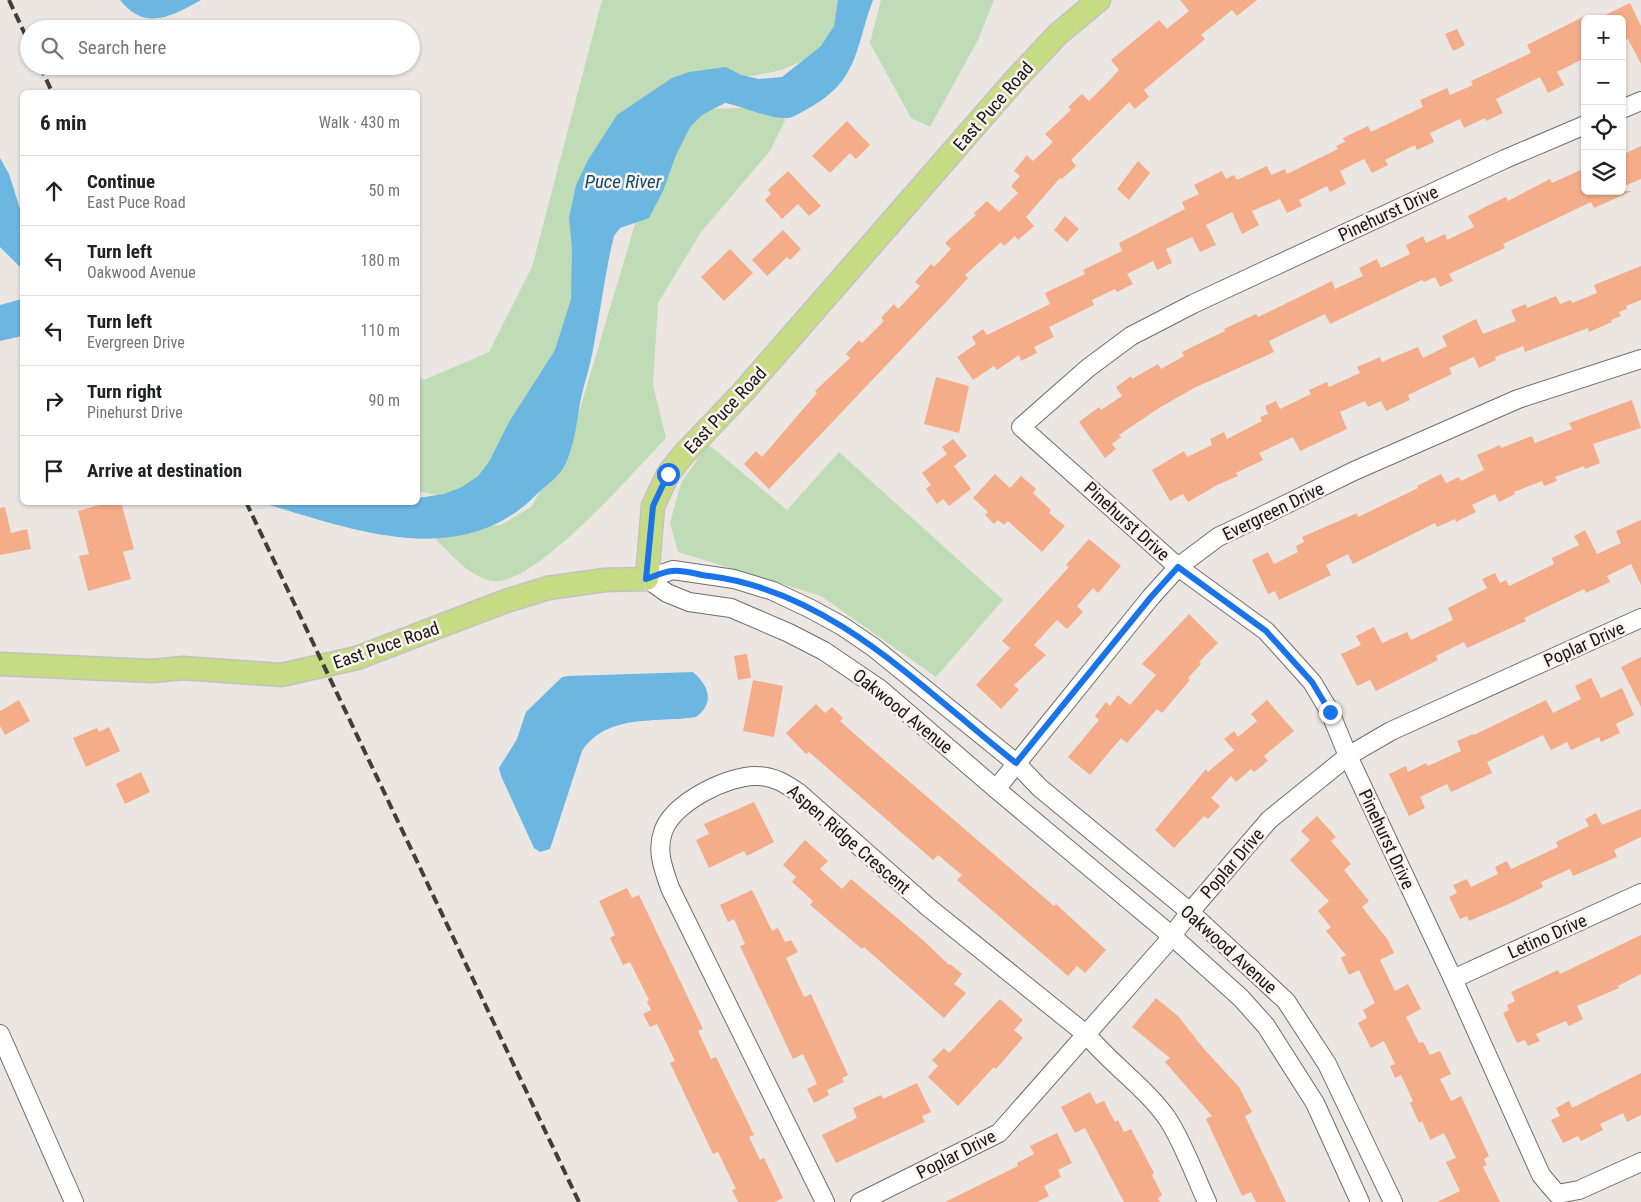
<!DOCTYPE html>
<html lang="en">
<head>
<meta charset="utf-8">
<style>
	:root { --surface:#fff; --page:#f2f2f2; --text:#202124; --muted:#757577; --line:#e0e0e0 }
	body { margin:0; font-family:"Roboto Condensed",sans-serif; background:var(--page); color:var(--text) }
	.controls { position:absolute; right:15px; top:15px; display:grid; overflow:hidden; border-radius:8px; box-shadow:0 1px 4px #0004 }
	.controls button { width:45px; height:45px; display:grid; place-items:center; padding:0; border:0; border-bottom:1px solid var(--line); background:var(--surface); color:var(--text); font:25px sans-serif }
	.stop { position:absolute; width:15px; height:15px; margin:-11px; border:4px solid #1a73e8; border-radius:50%; background:#fff }
	.stop.end { background:#1a73e8; border-color:#fff; box-shadow:0 1px 5px #0008 }
	.list { margin:0; padding:0; list-style:none }
	h2 { display:flex; justify-content:space-between; align-items:center; height:65px; margin:0; padding:0 20px; font-size:21px }
	h2 small { font-size:16px; font-weight:400; color:var(--muted) }
	.list li { display:grid; grid-template-columns:32px 1fr auto; gap:15px; align-items:center; box-sizing:border-box; height:70px; padding:0 20px; border-top:1px solid var(--line) }
	.list b { display:block; font-size:19px; white-space:nowrap }
	.list p { margin:0; font-size:16px; white-space:nowrap; color:var(--muted) }
	.list em { font-size:16px; font-style:normal; color:var(--muted) }
	.icon { flex:none; width:28px; height:28px; fill:none; stroke:currentColor; stroke-width:2; stroke-linecap:round; stroke-linejoin:round }
	.map { position:relative; flex:none; width:1641px; height:1202px; overflow:hidden }
	.search { position:absolute; background:var(--surface); box-shadow:0 1px 4px #0004; left:20px; top:20px; width:400px; height:55px; display:flex; align-items:center; gap:12px; box-sizing:border-box; padding:0 18px; border-radius:28px; color:var(--muted); font-size:19px }
	.panel { position:absolute; background:var(--surface); box-shadow:0 1px 4px #0004; left:20px; top:90px; width:400px; height:415px; border-radius:8px }
	.map>svg:first-child { display:block }
</style>
</head>
<body>
<div class="map">
<svg width="1641" height="1202" viewBox="0 0 1641 1202">
	<rect width="100%" height="100%" fill="#ece6e2"/>
	<!-- green -->
	<g fill="#c0dcb6">
		<path d="M 602,0 L 852,0 L 845,29 L 811,57 L 782,70 L 664,93 L 577,315 L 466,502 L 418,491 L 418,376 L 424,380 L 489,352 L 532,267 Z"/>
		<path d="M 881,0 L 994,0 L 978,40 L 930,127 L 911,118 L 870,43 Z"/>
		<path d="M 780,106 L 785,121 L 770,151 L 701,232 L 658,303 L 653,385 L 666,438 C 637,468 534,588 492,581 C 466,576 445,547 427,530 L 501,525 L 531,507 L 572,436 L 640,207 L 690,118 L 713,109 Z"/>
		<path d="M 708,444 L 787,510 L 839,452 L 1003,600 L 936,677 L 821,596 L 678,552 L 670,523 L 681,483 Z"/>
	</g>
	<!-- water -->
	<g fill="#6cb7e2">
		<path d="M 120,0 L 201,0 C 172,16 145,32 120,0 Z"/>
		<path d="M 838,0 L 873,0 C 855,48 859,81 809,108 C 803,111 795,117 788,118 C 768,119 745,107 725,103 L 702,115 L 690,127 L 676,155 L 663,191 L 649,218 L 620,228 L 614,236 C 605,272 601,308 594,344 C 591,364 584,383 580,403 C 577,423 574,446 565,465 C 560,476 545,486 536,495 C 460,572 351,529 263,503 L 418,502 L 418,498 L 444,494 L 462,487 L 478,476 L 489,462 L 509,422 L 555,350 L 571,299 L 572,248 L 569,218 L 576,185 L 588,160 L 617,115 L 672,78 L 689,72 L 726,67 L 741,75 L 759,79 L 782,77 L 821,46 L 834,26 Z"/>
		<path d="M 0,158 L 9,174 L 22,215 L 22,269 L 0,247 Z"/>
		<path d="M 22,299 L 22,336 L 0,341 L 0,305 Z"/>
		<path d="M 693,672 C 709,686 715,703 696,717 C 657,723 607,713 582,751 L 550,849 L 540,852 L 534,848 L 501,776 L 499,768 L 517,739 L 526,712 L 562,677 L 568,676 Z"/>
	</g>
	<!-- building -->
	<g fill="#f4ac89">
		<path d="M 1180,0 L 1257,0 L 1237,16 L 1232,10 L 1201,35 L 1205,39 L 1144,90 L 1149,97 L 1135,109 L 1129,102 L 1071,160 L 1076,166 L 1062,179 L 1060,178 L 1026,217 L 1034,226 L 1018,240 L 1015,236 L 1004,246 L 1001,242 L 965,275 L 968,278 L 947,301 L 769,489 L 744,464 L 756,451 L 762,457 L 817,393 L 815,391 L 850,358 L 846,354 L 859,340 L 862,343 L 884,321 L 881,318 L 894,304 L 898,309 L 920,286 L 915,282 L 931,264 L 934,267 L 951,249 L 945,243 L 976,215 L 974,213 L 987,201 L 999,212 L 1018,193 L 1011,186 L 1020,176 L 1014,171 L 1027,155 L 1033,161 L 1053,142 L 1045,134 L 1071,110 L 1068,107 L 1082,94 L 1089,101 L 1111,79 L 1119,70 L 1111,60 L 1159,20 L 1167,29 L 1189,11 Z"/>
		<path d="M 1630,3 L 1641,26 L 1641,64 L 1628,39 L 1622,41 L 1622,19 L 1597,19 Z"/>
		<path d="M 1585,16 L 1585,58 L 1557,72 L 1564,85 L 1548,93 L 1540,77 L 1496,99 L 1503,113 L 1486,121 L 1485,118 L 1464,128 L 1460,119 L 1430,133 L 1434,142 L 1417,150 L 1415,145 L 1385,160 L 1388,165 L 1372,173 L 1364,159 L 1340,171 L 1346,184 L 1330,192 L 1327,186 L 1299,200 L 1302,206 L 1287,213 L 1280,199 L 1252,211 L 1259,225 L 1242,234 L 1232,212 L 1206,225 L 1216,245 L 1200,252 L 1192,237 L 1166,249 L 1172,263 L 1157,270 L 1153,261 L 1127,274 L 1133,284 L 1117,292 L 1115,289 L 1092,300 L 1094,305 L 1049,327 L 1054,337 L 1034,347 L 1037,353 L 1021,361 L 1019,355 L 997,370 L 994,366 L 973,380 L 957,357 L 976,344 L 972,337 L 983,329 L 987,335 L 1050,304 L 1045,293 L 1085,274 L 1083,270 L 1122,251 L 1119,243 L 1185,209 L 1182,202 L 1199,194 L 1194,185 L 1222,171 L 1226,179 L 1234,175 L 1237,180 L 1267,166 L 1271,175 L 1285,169 L 1287,174 L 1338,149 L 1336,146 L 1345,142 L 1343,138 L 1368,126 L 1371,132 L 1423,107 L 1420,100 L 1447,88 L 1450,95 L 1473,85 L 1471,81 L 1531,53 L 1527,45 Z"/>
		<path d="M 1457,29 L 1465,45 L 1453,51 L 1445,34 Z"/>
		<path d="M 847,121 L 870,145 L 856,159 L 850,153 L 830,173 L 812,156 Z"/>
		<path d="M 1641,146 L 1641,179 L 1622,187 L 1622,155 Z"/>
		<path d="M 1138,161 L 1150,173 L 1129,200 L 1117,189 Z"/>
		<path d="M 1585,168 L 1585,191 L 1632,191 L 1594,208 L 1591,202 L 1503,244 L 1505,248 L 1449,274 L 1453,281 L 1440,287 L 1435,277 L 1424,282 L 1422,280 L 1330,324 L 1325,314 L 1269,341 L 1274,352 L 1194,388 L 1159,408 L 1119,435 L 1121,437 L 1112,444 L 1116,449 L 1105,458 L 1079,422 L 1099,407 L 1101,410 L 1122,396 L 1116,387 L 1131,376 L 1132,379 L 1158,364 L 1161,369 L 1184,356 L 1182,352 L 1225,331 L 1224,329 L 1256,314 L 1258,317 L 1332,281 L 1335,289 L 1363,276 L 1359,268 L 1377,259 L 1381,268 L 1410,254 L 1406,245 L 1423,236 L 1426,243 L 1445,234 L 1447,240 L 1474,227 L 1468,216 L 1491,204 L 1506,197 L 1508,201 L 1550,179 L 1552,183 Z"/>
		<path d="M 788,171 L 821,206 L 809,216 L 798,204 L 782,219 L 765,200 L 771,194 L 768,190 Z"/>
		<path d="M 1065,216 L 1079,229 L 1067,242 L 1054,230 Z"/>
		<path d="M 783,230 L 801,249 L 790,260 L 787,257 L 767,276 L 752,260 Z"/>
		<path d="M 730,249 L 753,273 L 724,301 L 701,277 Z"/>
		<path d="M 1641,266 L 1641,300 L 1626,306 L 1627,309 L 1619,312 L 1621,316 L 1611,320 L 1612,322 L 1589,332 L 1588,328 L 1525,352 L 1523,346 L 1495,357 L 1496,360 L 1479,368 L 1474,357 L 1449,368 L 1452,374 L 1408,395 L 1410,400 L 1386,411 L 1381,401 L 1368,407 L 1365,401 L 1340,412 L 1347,429 L 1300,451 L 1293,437 L 1259,453 L 1263,460 L 1236,473 L 1238,476 L 1217,485 L 1188,502 L 1183,494 L 1170,501 L 1152,470 L 1184,451 L 1187,457 L 1212,445 L 1210,439 L 1224,432 L 1227,439 L 1262,421 L 1260,417 L 1268,414 L 1265,406 L 1276,401 L 1280,409 L 1311,394 L 1309,390 L 1327,382 L 1329,387 L 1360,373 L 1357,367 L 1380,357 L 1382,362 L 1418,347 L 1423,358 L 1447,346 L 1442,336 L 1476,319 L 1483,334 L 1516,321 L 1511,310 L 1526,304 L 1527,308 L 1556,296 L 1560,304 L 1571,300 L 1572,303 L 1597,293 L 1594,285 Z"/>
		<path d="M 936,377 L 969,386 L 959,433 L 924,424 Z"/>
		<path d="M 1632,400 L 1641,428 L 1593,444 L 1600,463 L 1585,469 L 1584,466 L 1555,477 L 1557,481 L 1544,486 L 1542,481 L 1514,492 L 1515,494 L 1499,502 L 1495,494 L 1472,505 L 1476,512 L 1456,522 L 1455,519 L 1437,527 L 1435,523 L 1353,564 L 1348,554 L 1326,565 L 1331,575 L 1279,600 L 1275,591 L 1268,594 L 1252,560 L 1268,552 L 1274,564 L 1298,552 L 1296,546 L 1304,542 L 1302,537 L 1357,513 L 1358,517 L 1418,488 L 1417,486 L 1441,474 L 1446,483 L 1459,477 L 1461,481 L 1484,470 L 1477,455 L 1500,445 L 1501,448 L 1532,436 L 1535,443 L 1572,429 L 1569,423 Z"/>
		<path d="M 953,439 L 967,456 L 954,466 L 971,489 L 949,506 L 943,499 L 937,504 L 926,489 L 931,485 L 922,473 L 947,454 L 942,447 Z"/>
		<path d="M 995,474 L 1010,488 L 1021,476 L 1036,489 L 1033,493 L 1051,510 L 1049,513 L 1065,526 L 1042,552 L 1008,521 L 1004,525 L 998,520 L 994,524 L 985,515 L 988,512 L 973,498 Z"/>
		<path d="M 110,502 L 121,502 L 134,549 L 123,552 L 131,579 L 88,591 L 79,556 L 89,554 L 78,511 Z"/>
		<path d="M 5,507 L 11,533 L 27,529 L 31,549 L 0,555 L 0,508 Z"/>
		<path d="M 1641,520 L 1641,585 L 1631,564 L 1607,576 L 1610,582 L 1586,593 L 1584,589 L 1524,618 L 1526,621 L 1467,648 L 1464,642 L 1436,656 L 1438,660 L 1376,691 L 1370,680 L 1357,686 L 1341,654 L 1361,645 L 1356,636 L 1374,627 L 1382,643 L 1407,632 L 1411,640 L 1453,620 L 1448,608 L 1487,588 L 1482,579 L 1495,573 L 1500,583 L 1506,580 L 1509,586 L 1554,564 L 1552,558 L 1579,545 L 1574,536 L 1585,530 L 1597,554 L 1621,543 L 1616,531 Z"/>
		<path d="M 1089,539 L 1121,566 L 1098,593 L 1093,588 L 1077,606 L 1083,612 L 1067,629 L 1057,620 L 1034,645 L 1046,655 L 1014,685 L 1019,690 L 1001,709 L 976,685 L 1010,648 L 1002,641 L 1069,567 L 1066,565 Z"/>
		<path d="M 1189,614 L 1218,643 L 1199,662 L 1201,664 L 1188,678 L 1190,680 L 1162,713 L 1157,709 L 1127,743 L 1121,738 L 1090,775 L 1068,757 L 1099,720 L 1095,716 L 1106,702 L 1110,706 L 1118,695 L 1130,705 L 1156,675 L 1142,664 Z"/>
		<path d="M 747,654 L 751,678 L 738,680 L 734,656 Z"/>
		<path d="M 1641,657 L 1641,707 L 1621,667 Z"/>
		<path d="M 1591,678 L 1601,698 L 1622,688 L 1634,715 L 1616,724 L 1620,733 L 1601,742 L 1599,737 L 1571,750 L 1567,742 L 1551,750 L 1543,735 L 1487,762 L 1492,773 L 1451,792 L 1447,784 L 1420,797 L 1425,808 L 1409,816 L 1389,774 L 1406,766 L 1408,772 L 1426,763 L 1428,766 L 1461,751 L 1457,741 L 1473,734 L 1474,735 L 1546,700 L 1553,713 L 1581,699 L 1575,686 Z"/>
		<path d="M 753,680 L 783,686 L 774,737 L 743,731 Z"/>
		<path d="M 19,700 L 30,721 L 5,735 L 0,726 L 0,711 Z"/>
		<path d="M 1267,700 L 1294,731 L 1264,756 L 1268,761 L 1254,772 L 1251,769 L 1236,782 L 1231,776 L 1211,798 L 1220,806 L 1208,819 L 1204,816 L 1174,848 L 1155,830 L 1206,769 L 1208,772 L 1234,750 L 1224,739 L 1234,731 L 1238,737 L 1257,721 L 1251,714 Z"/>
		<path d="M 816,704 L 825,713 L 832,707 L 843,718 L 840,721 L 868,746 L 1054,906 L 1056,904 L 1106,950 L 1085,973 L 1077,966 L 1068,976 L 957,880 L 962,875 L 938,855 L 933,860 L 809,752 L 806,754 L 786,733 Z"/>
		<path d="M 109,727 L 120,751 L 86,767 L 73,738 L 97,728 L 99,732 Z"/>
		<path d="M 141,772 L 150,792 L 125,804 L 116,784 Z"/>
		<path d="M 754,802 L 774,842 L 747,856 L 744,851 L 709,868 L 696,840 L 709,834 L 704,824 Z"/>
		<path d="M 1641,809 L 1641,837 L 1614,850 L 1617,857 L 1573,876 L 1570,869 L 1541,882 L 1543,887 L 1511,903 L 1469,921 L 1467,916 L 1460,919 L 1449,897 L 1457,893 L 1453,885 L 1467,879 L 1471,887 L 1498,874 L 1495,867 L 1507,861 L 1511,869 L 1558,847 L 1556,842 L 1589,826 L 1585,819 L 1596,813 L 1602,825 Z"/>
		<path d="M 1317,816 L 1336,837 L 1331,841 L 1351,864 L 1344,870 L 1369,901 L 1362,907 L 1388,940 L 1394,953 L 1380,960 L 1395,991 L 1408,984 L 1421,1009 L 1406,1017 L 1419,1043 L 1423,1042 L 1430,1055 L 1440,1051 L 1451,1074 L 1440,1079 L 1451,1101 L 1461,1096 L 1489,1156 L 1484,1159 L 1487,1165 L 1483,1167 L 1500,1202 L 1437,1202 L 1460,1191 L 1446,1162 L 1456,1158 L 1444,1133 L 1430,1140 L 1422,1121 L 1419,1123 L 1410,1103 L 1413,1101 L 1401,1075 L 1395,1078 L 1390,1066 L 1395,1064 L 1384,1041 L 1371,1048 L 1358,1023 L 1367,1018 L 1363,1010 L 1375,1003 L 1359,970 L 1349,975 L 1341,958 L 1346,955 L 1326,931 L 1331,927 L 1318,911 L 1329,901 L 1290,860 L 1310,840 L 1301,831 Z"/>
		<path d="M 805,840 L 828,861 L 820,869 L 842,889 L 851,879 L 924,941 L 949,965 L 950,964 L 962,974 L 954,984 L 966,993 L 944,1018 L 864,947 L 862,949 L 810,905 L 813,901 L 792,882 L 796,877 L 783,865 Z"/>
		<path d="M 627,888 L 632,898 L 639,895 L 703,1029 L 698,1031 L 711,1059 L 716,1057 L 754,1135 L 749,1137 L 760,1160 L 764,1158 L 783,1198 L 775,1202 L 738,1202 L 732,1190 L 736,1189 L 718,1152 L 713,1154 L 670,1063 L 675,1061 L 657,1024 L 650,1027 L 643,1014 L 651,1010 L 647,1002 L 649,1000 L 630,962 L 623,965 L 610,938 L 615,935 L 599,901 Z"/>
		<path d="M 752,890 L 772,931 L 778,928 L 785,942 L 791,940 L 798,952 L 786,958 L 804,997 L 811,994 L 848,1075 L 842,1078 L 844,1082 L 827,1090 L 829,1095 L 814,1103 L 807,1089 L 817,1084 L 803,1054 L 793,1059 L 740,946 L 745,944 L 734,919 L 728,922 L 720,905 Z"/>
		<path d="M 1641,935 L 1641,974 L 1618,986 L 1619,988 L 1577,1006 L 1583,1019 L 1569,1026 L 1566,1021 L 1536,1034 L 1540,1041 L 1528,1046 L 1525,1040 L 1517,1043 L 1503,1013 L 1509,1010 L 1507,1005 L 1515,1001 L 1511,992 L 1558,970 L 1560,974 Z"/>
		<path d="M 1156,998 L 1178,1016 L 1204,1049 L 1239,1087 L 1252,1112 L 1245,1116 L 1286,1202 L 1256,1202 L 1251,1192 L 1242,1196 L 1206,1119 L 1212,1116 L 1165,1062 L 1170,1058 L 1132,1027 Z"/>
		<path d="M 1000,999 L 1023,1020 L 1014,1030 L 1023,1038 L 996,1069 L 994,1067 L 958,1106 L 928,1077 L 938,1066 L 932,1060 L 944,1048 L 949,1053 Z"/>
		<path d="M 1641,1073 L 1641,1115 L 1627,1122 L 1623,1113 L 1600,1124 L 1603,1130 L 1581,1141 L 1578,1136 L 1563,1143 L 1551,1120 L 1560,1116 L 1556,1108 L 1569,1101 L 1572,1108 Z"/>
		<path d="M 917,1083 L 931,1112 L 922,1116 L 925,1122 L 836,1163 L 822,1135 L 857,1118 L 853,1108 L 881,1095 L 883,1099 Z"/>
		<path d="M 1090,1092 L 1096,1104 L 1104,1101 L 1115,1122 L 1118,1120 L 1124,1132 L 1131,1129 L 1154,1173 L 1152,1175 L 1162,1195 L 1158,1198 L 1160,1202 L 1124,1202 L 1085,1128 L 1075,1133 L 1061,1107 Z"/>
		<path d="M 1057,1133 L 1072,1163 L 1058,1170 L 1061,1177 L 1044,1186 L 1049,1196 L 1037,1202 L 945,1202 L 1018,1166 L 1017,1163 L 1034,1154 L 1030,1146 Z"/>
	</g>
	<g fill="none" stroke-linecap="round" stroke-linejoin="round">
		<!-- minor casing -->
		<g stroke="#726d69" stroke-width="20">
			<g id="minor">
				<path d="M 1622,109 L 1641,101"/>
				<path d="M 1585,125 L 1505,159 L 1193,304 L 1131,336 L 1088,368 L 1021,427 L 1178,567 L 1266,631 L 1312,682 L 1330,712 L 1348,756 L 1453,979 L 1541,1175 L 1557,1194 L 1579,1190 L 1641,1162"/>
				<path d="M 647,579 L 673,570 L 734,579 L 773,591 L 811,609 L 842,626 L 873,647 L 1016,763 L 1040,788 L 1190,912 L 1286,1001 L 1327,1064 L 1393,1202"/>
				<path d="M 647,579 L 667,593 L 689,602 L 731,608 L 789,633 L 824,651 L 880,689 L 996,789 L 1172,936 L 1241,998 L 1266,1026 L 1315,1103 L 1360,1202"/>
				<path d="M 996,789 L 1151,597 L 1178,567 L 1218,537 L 1260,517 L 1354,471 L 1518,399 L 1641,359"/>
				<path d="M 1453,979 L 1641,893"/>
				<path d="M 0,1034 L 74,1202"/>
				<path d="M 825,1202 L 670,888 C 664,870 656,852 663,832 C 672,803 728,775 757,776 C 774,776 786,784 799,793 L 928,907 L 1087,1035 C 1111,1064 1145,1087 1167,1118 C 1183,1142 1195,1176 1207,1202"/>
				<path d="M 860,1202 L 999,1133 L 1164,946 L 1190,912 L 1269,820 L 1348,756 L 1391,731 L 1641,618"/>
			</g>
		</g>
		<!-- major casing -->
		<g stroke="#c3c2c2" stroke-width="25">
			<path id="major" d="M 0,664 L 151,671 L 183,668 L 281,675 L 357,658 L 506,601 L 548,588 L 605,580 L 647,579 L 653,506 L 668,474 L 683,455 L 744,391 L 1015,80 L 1058,34 L 1099,0"/>
		</g>
		<!-- minor -->
		<use href="#minor" stroke="#fff" stroke-width="18"/>
		<!-- major -->
		<use href="#major" stroke="#c5dc84" stroke-width="22"/>
		<!-- rail -->
		<g stroke="#403d3b" stroke-width="4" stroke-dasharray="10 5" stroke-linecap="butt">
			<path d="M 9,0 L 29,43"/>
			<path d="M 40,66 L 52,92"/>
			<path d="M 246,502 L 579,1202"/>
		</g>
	</g>
	<g fill="none" stroke-linecap="round" stroke-linejoin="round">
		<!-- route -->
		<path stroke="#1a73e8" stroke-width="6" d="M 668,474 L 653,506 L 646,579 C 655,576 663,572 672,571 C 682,569 698,575 709,576 C 832,591 923,690 1016,763 L 1151,597 L 1178,567 L 1266,631 L 1312,682 L 1330,712"/>
	</g>
	<g text-anchor="middle" dominant-baseline="central" stroke-width="5" stroke-linejoin="round" paint-order="stroke">
		<!-- street labels -->
		<g font-size="18" fill="#191615" stroke="#faf3ef">
			<text transform="translate(993 106) rotate(-49)">East Puce Road</text>
			<text transform="translate(1388 213) rotate(-25)">Pinehurst Drive</text>
			<text transform="translate(725 410) rotate(-47)">East Puce Road</text>
			<text transform="translate(1273 511) rotate(-26)">Evergreen Drive</text>
			<text transform="translate(1127 521) rotate(42)">Pinehurst Drive</text>
			<text transform="translate(1584 644) rotate(-24)">Poplar Drive</text>
			<text transform="translate(386 645) rotate(-19)">East Puce Road</text>
			<text transform="translate(903 711) rotate(39)">Oakwood Avenue</text>
			<text transform="translate(849 839) rotate(41)">Aspen Ridge Crescent</text>
			<text transform="translate(1387 839) rotate(65)">Pinehurst Drive</text>
			<text transform="translate(1232 863) rotate(-49)">Poplar Drive</text>
			<text transform="translate(1547 936) rotate(-24)">Letino Drive</text>
			<text transform="translate(1229 949) rotate(42)">Oakwood Avenue</text>
			<text transform="translate(956 1154) rotate(-27)">Poplar Drive</text>
		</g>
		<!-- water labels -->
		<g font-size="19" font-style="italic" fill="#0f4b68" stroke="#faf3ef">
			<text x="623" y="181">Puce River</text>
		</g>
	</g>
</svg>
<div class="controls">
<button>+</button>
<button>−</button>
<button><svg class="icon" aria-label="locate" viewBox="0 0 24 24"><circle cx="12" cy="12" r="6"/><path d="M12 2v4M12 18v4M2 12h4M18 12h4"/></svg></button>
<button><svg class="icon" aria-label="layers" viewBox="0 0 24 24"><path d="M12 4l9 5-9 5-9-5zM3 14l9 5 9-5"/></svg></button>
</div>
<div class="stop" style="left:668px;top:474px"></div>
<div class="stop end" style="left:1330px;top:712px"></div>
<div class="search"><svg class="icon" aria-label="search" viewBox="0 0 24 24"><circle cx="10" cy="10" r="6"/><path d="M15 15l6 6"/></svg>Search here</div>
<section class="panel">
<h2>6 min<small>Walk · 430 m</small></h2>
<ul class="list">
<li><svg class="icon" aria-label="ahead" viewBox="0 0 24 24"><path d="M12 20V5M6 11l6-6 6 6"/></svg><div><b>Continue</b><p>East Puce Road</p></div><em>50 m</em></li>
<li><svg class="icon" aria-label="left" viewBox="0 0 24 24"><path d="M17 20v-9H6M10 6l-5 5 5 5"/></svg><div><b>Turn left</b><p>Oakwood Avenue</p></div><em>180 m</em></li>
<li><svg class="icon" aria-label="left" viewBox="0 0 24 24"><path d="M17 20v-9H6M10 6l-5 5 5 5"/></svg><div><b>Turn left</b><p>Evergreen Drive</p></div><em>110 m</em></li>
<li><svg class="icon" aria-label="right" viewBox="0 0 24 24"><path d="M7 20v-9h11M14 6l5 5-5 5"/></svg><div><b>Turn right</b><p>Pinehurst Drive</p></div><em>90 m</em></li>
<li><svg class="icon" aria-label="arrive" viewBox="0 0 24 24"><path d="M6 21V4h12l-3 4 3 4H6"/></svg><div><b>Arrive at destination</b></div></li>
</ul>
</section>
</div>
</body>
</html>
